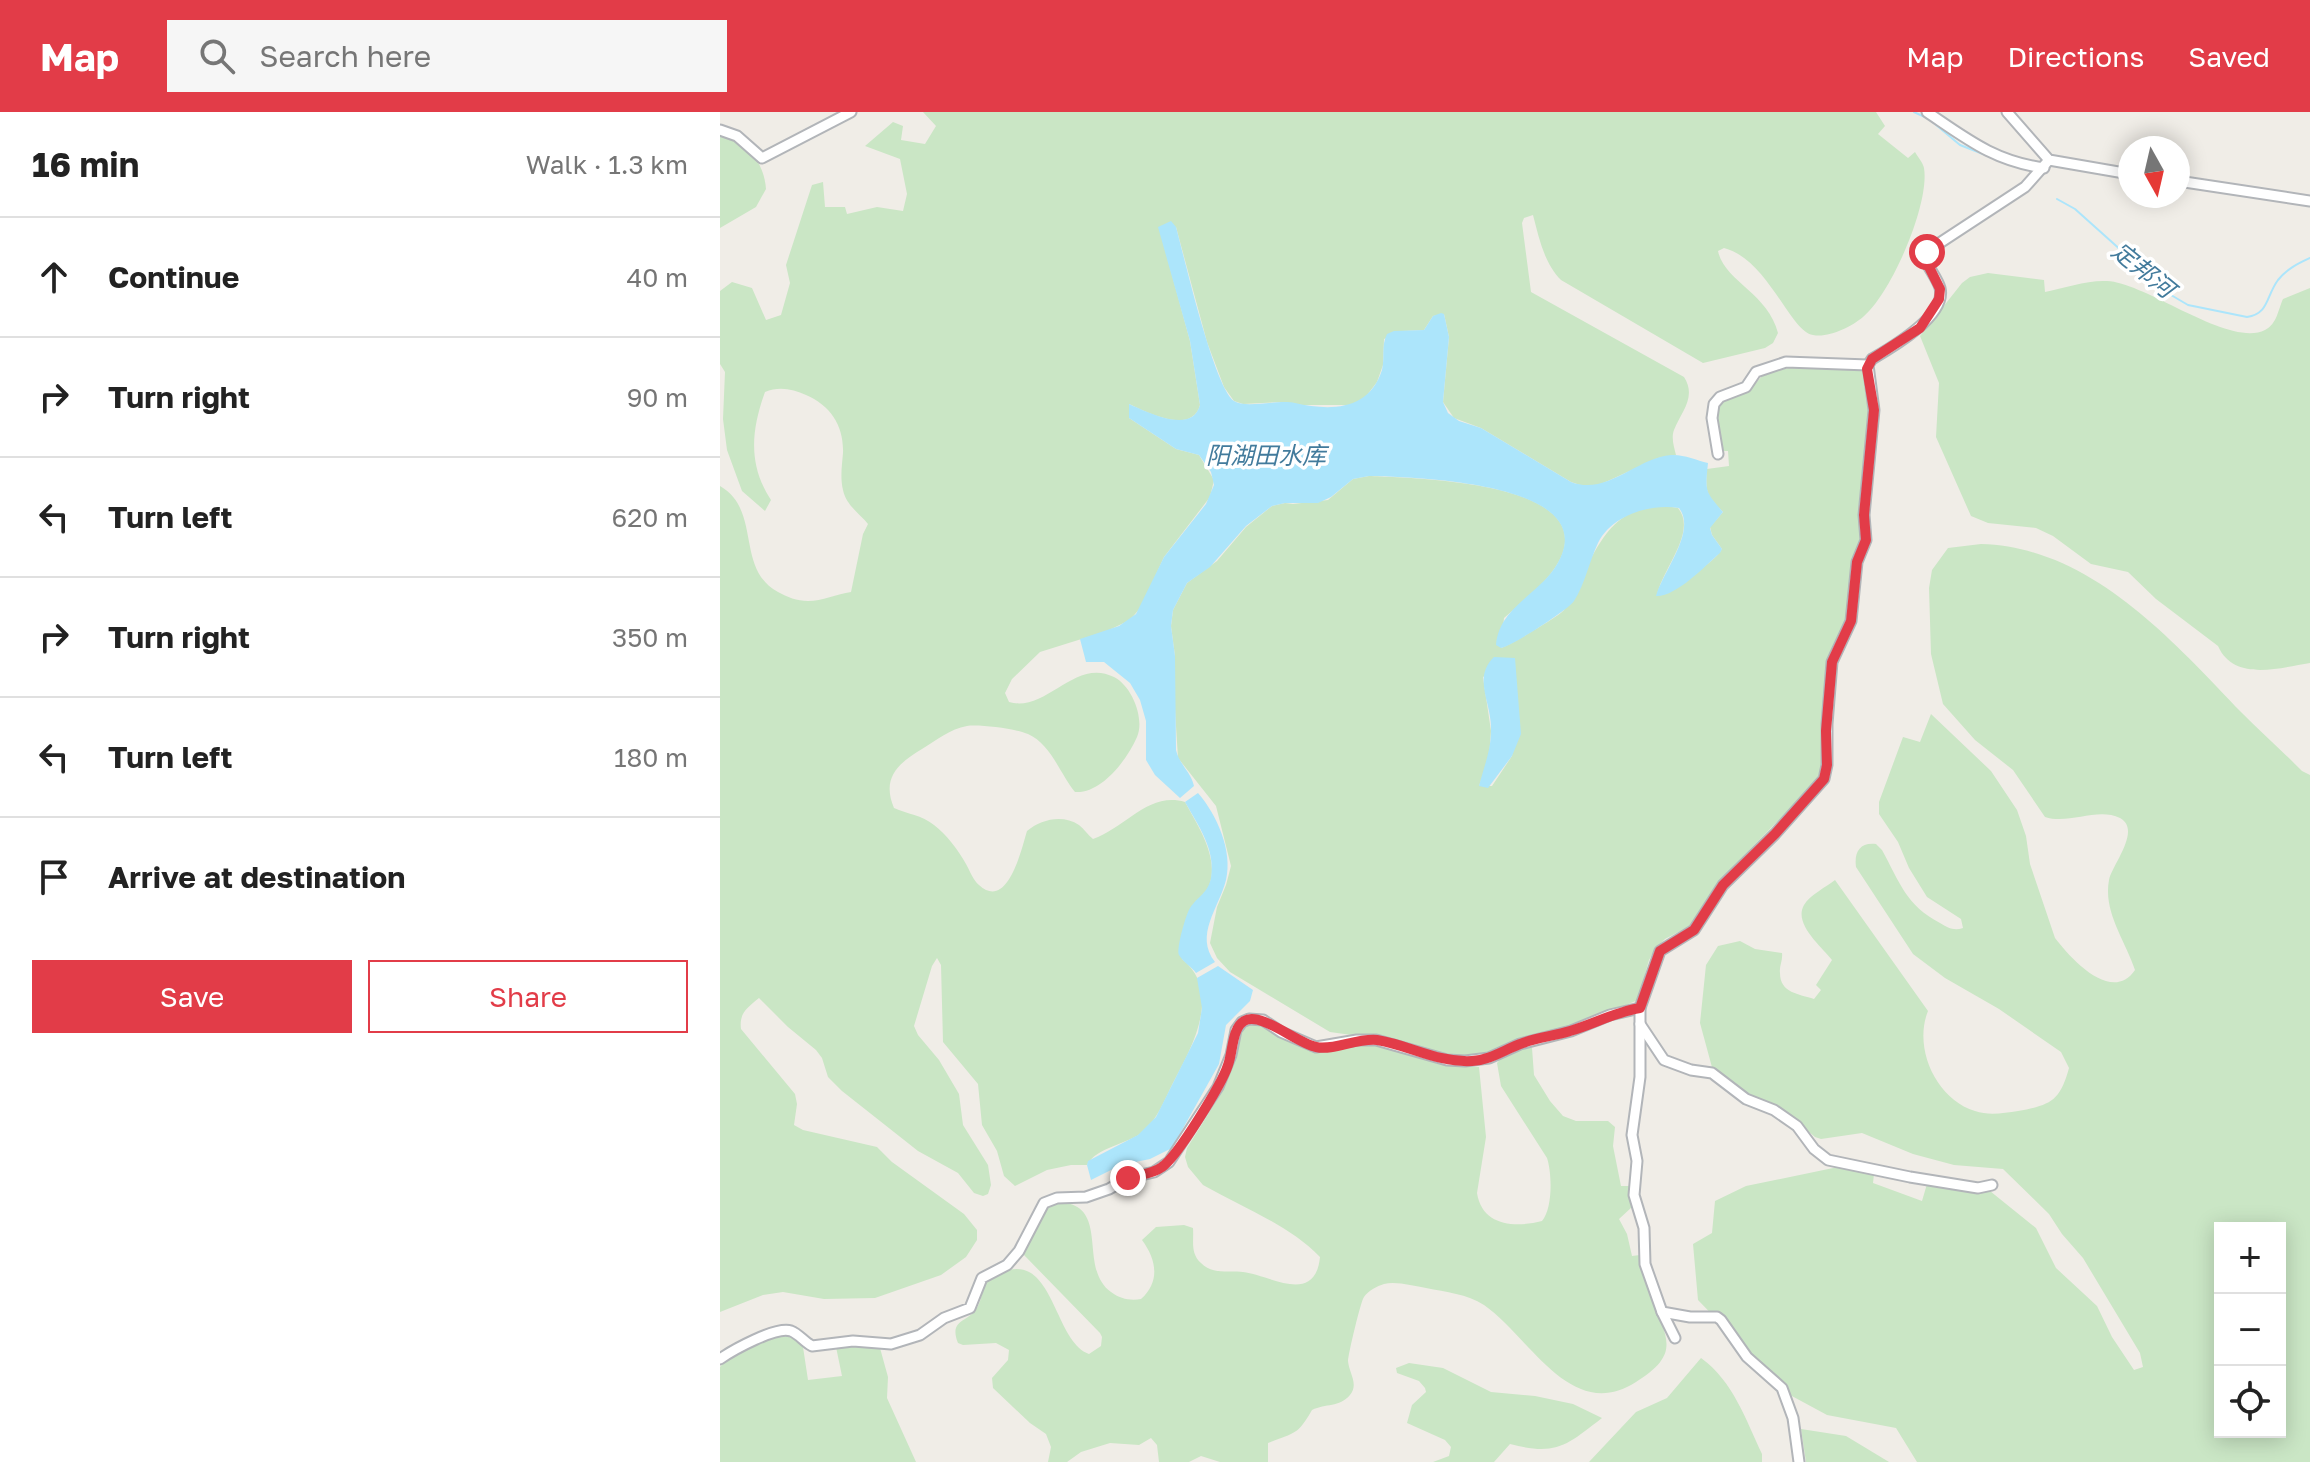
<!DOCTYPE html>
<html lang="en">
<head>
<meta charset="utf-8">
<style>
	:root { --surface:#fff; --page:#f6f6f6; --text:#222; --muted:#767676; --line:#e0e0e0; --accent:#e23c48 }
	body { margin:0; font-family:"Golos Text","Noto Sans SC",sans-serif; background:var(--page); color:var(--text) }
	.controls { position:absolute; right:24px; bottom:24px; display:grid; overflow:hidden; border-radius:0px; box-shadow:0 4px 20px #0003 }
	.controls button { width:72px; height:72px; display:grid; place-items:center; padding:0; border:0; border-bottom:2px solid var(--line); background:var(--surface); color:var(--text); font:40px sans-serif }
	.compass { position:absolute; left:1398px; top:24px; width:72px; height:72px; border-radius:50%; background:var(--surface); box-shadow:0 4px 20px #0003; rotate:172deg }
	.stop { position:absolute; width:24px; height:24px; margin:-18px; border:6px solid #e23c48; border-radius:50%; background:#fff }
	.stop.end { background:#e23c48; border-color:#fff; box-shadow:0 2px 8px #0008 }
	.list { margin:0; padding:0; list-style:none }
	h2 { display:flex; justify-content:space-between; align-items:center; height:104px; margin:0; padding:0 32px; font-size:34px }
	h2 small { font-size:26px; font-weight:400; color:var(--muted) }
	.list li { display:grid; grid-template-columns:52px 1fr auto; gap:24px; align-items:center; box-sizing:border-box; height:120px; padding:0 32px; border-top:2px solid var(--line) }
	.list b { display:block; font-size:30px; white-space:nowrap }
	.list em { font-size:26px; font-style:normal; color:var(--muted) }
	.actions { display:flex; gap:16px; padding:24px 32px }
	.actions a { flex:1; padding:18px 0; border:2px solid var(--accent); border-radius:0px; text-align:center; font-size:28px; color:var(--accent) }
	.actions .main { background:var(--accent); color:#fff }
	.icon { flex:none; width:44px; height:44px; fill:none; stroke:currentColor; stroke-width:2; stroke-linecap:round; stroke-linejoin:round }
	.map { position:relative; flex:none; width:1590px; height:1350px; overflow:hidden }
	header { display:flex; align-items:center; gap:48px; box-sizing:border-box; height:112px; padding:0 40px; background:var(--accent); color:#fff }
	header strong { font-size:38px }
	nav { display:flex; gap:44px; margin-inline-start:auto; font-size:28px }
	.search { width:560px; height:72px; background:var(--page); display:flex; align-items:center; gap:20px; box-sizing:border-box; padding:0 28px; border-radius:0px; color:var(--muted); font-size:30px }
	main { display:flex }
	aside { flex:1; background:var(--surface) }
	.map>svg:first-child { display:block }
</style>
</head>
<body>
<header>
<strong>Map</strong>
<div class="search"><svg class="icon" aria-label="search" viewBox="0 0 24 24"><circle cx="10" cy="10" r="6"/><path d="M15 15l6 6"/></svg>Search here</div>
<nav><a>Map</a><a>Directions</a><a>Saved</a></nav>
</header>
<main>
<aside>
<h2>16 min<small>Walk · 1.3 km</small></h2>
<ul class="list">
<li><svg class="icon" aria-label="ahead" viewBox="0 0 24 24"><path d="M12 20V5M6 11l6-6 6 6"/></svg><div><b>Continue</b></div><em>40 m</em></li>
<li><svg class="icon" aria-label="right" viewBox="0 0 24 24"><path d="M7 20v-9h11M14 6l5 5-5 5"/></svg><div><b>Turn right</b></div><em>90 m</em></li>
<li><svg class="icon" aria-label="left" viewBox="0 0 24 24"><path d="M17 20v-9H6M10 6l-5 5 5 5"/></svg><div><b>Turn left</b></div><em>620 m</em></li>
<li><svg class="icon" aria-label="right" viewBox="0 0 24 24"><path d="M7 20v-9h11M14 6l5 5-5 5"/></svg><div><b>Turn right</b></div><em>350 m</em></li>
<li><svg class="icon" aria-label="left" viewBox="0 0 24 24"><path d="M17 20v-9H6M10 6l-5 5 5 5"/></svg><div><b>Turn left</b></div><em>180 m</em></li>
<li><svg class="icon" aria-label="arrive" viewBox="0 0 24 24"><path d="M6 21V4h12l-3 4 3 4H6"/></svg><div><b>Arrive at destination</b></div></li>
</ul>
<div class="actions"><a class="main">Save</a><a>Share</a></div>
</aside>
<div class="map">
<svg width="1590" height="1350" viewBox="0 0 1590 1350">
	<rect width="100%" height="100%" fill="#f0ede7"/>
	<!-- green -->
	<g fill="#cae6c5" fill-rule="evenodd">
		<path d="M 203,0 L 1156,0 L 1165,14 L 1158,22 L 1188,46 L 1195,40 C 1198,45 1203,51 1204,56 C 1210,92 1171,182 1143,205 C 1131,215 1109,226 1093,223 C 1070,220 1048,147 1004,136 L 998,139 C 1004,169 1048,181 1058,221 L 1053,231 L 1045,236 L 983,251 L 841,168 C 824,151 819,126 813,103 L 804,106 L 802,111 L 811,180 L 964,265 C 977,285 961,300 954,318 C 951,326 954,335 956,343 L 938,346 L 879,373 L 863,374 L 851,370 L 761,316 L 734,306 L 723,290 L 729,225 L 724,202 L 713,204 L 704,218 L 683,219 L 664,227 L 663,253 L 657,270 L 644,287 L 632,293 L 582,293 L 560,290 L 523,292 L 514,289 L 504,275 L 487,230 L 456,115 L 439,115 L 470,229 L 480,293 C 472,323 428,301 409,292 L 409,306 L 456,337 L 479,343 L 494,368 L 490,385 L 444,445 L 421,495 L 410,508 L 387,519 L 320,540 L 292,567 L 285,581 L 289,590 C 326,601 355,545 394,565 C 412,574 425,607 417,625 C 407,648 381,682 355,680 C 340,662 331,632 308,622 C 297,617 259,612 247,614 C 230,617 217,628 202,637 C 179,651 161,665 174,696 C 187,702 202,703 214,713 C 226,722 239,739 246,752 C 250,759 253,768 259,773 C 288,800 302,735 307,719 C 321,707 343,702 359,713 C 364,717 368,723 373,727 C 405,716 429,679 465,690 C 479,716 506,755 483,784 C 481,787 476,789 474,792 C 467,801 465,835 462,847 C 503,880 472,935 453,971 C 445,987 438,1006 424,1019 C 409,1032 376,1035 367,1053 L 351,1053 L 327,1058 L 295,1074 L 284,1064 L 277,1039 L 262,1013 L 258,972 L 223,930 L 221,853 L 217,846 L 212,854 L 194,914 L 198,923 L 219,948 L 239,982 L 243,1013 L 268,1053 L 271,1073 L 268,1082 L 263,1084 L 254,1081 L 238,1061 L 198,1039 L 122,979 L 108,965 L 102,946 L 96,938 L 68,915 L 39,886 C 27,896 19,901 21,917 L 75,982 L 77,992 L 74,1013 L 83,1018 L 157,1035 L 172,1050 L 244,1102 L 257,1118 L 257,1128 L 246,1145 L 221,1163 L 155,1186 L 104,1187 L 63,1180 L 43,1183 L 0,1200 L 0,374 C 42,398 15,457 58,480 C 67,485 77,489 88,489 C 102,489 117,482 131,480 L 143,422 L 148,412 C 139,401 126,393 123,378 C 120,366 122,353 123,341 C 124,314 111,294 86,283 C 73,277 59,274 45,280 C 31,319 28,353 51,388 L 45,399 L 22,379 L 7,338 L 3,307 L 5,260 L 0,252 L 0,179 L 12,170 L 32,176 L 46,208 L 61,203 L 70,171 L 66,153 L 92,73 L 103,70 L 105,95 L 125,95 L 127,102 L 157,95 L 183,99 L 187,82 L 180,47 L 145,34 L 173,10 L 183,14 L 181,28 L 205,32 L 216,14 Z"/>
		<path d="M 0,20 C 26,28 44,50 46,77 L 36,95 L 0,116 Z"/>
		<path d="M 1268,161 L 1324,168 L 1325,180 C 1344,176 1367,168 1387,169 C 1427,171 1509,236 1545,218 C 1557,212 1558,198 1563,187 L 1590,176 L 1590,551 C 1559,556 1514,570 1498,534 L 1436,487 L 1408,460 L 1371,452 L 1333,424 L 1316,416 L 1268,411 L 1251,404 L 1216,325 L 1219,271 L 1200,224 L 1242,171 L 1250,165 Z"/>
		<path d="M 1083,254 L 1142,256 L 1148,298 L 1138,402 L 1141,427 L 1132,449 L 1126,507 L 1107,549 L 1101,611 L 1102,653 L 1096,670 L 999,769 L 970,814 L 945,827 L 936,836 L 929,848 L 918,888 L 870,908 L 808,925 L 765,945 L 729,945 L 653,926 L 610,920 L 510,860 L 497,846 L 490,831 L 497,795 L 506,773 L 511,754 L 496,694 L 458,646 L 454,582 L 455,544 L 451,514 L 453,498 L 467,471 L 497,449 L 526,415 L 552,394 L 565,391 L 573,392 L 608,388 L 633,367 L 649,364 C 688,366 871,368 842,443 C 831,469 804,488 784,506 L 781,536 C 789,534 841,503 844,498 C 874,451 883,384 958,396 C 978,420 941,458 937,484 C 954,473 992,454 1002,437 L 992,423 L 990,415 L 1003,400 C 987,383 985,382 987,357 L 1009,354 L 1008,339 L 999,339 L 995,299 L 1001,290 L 1032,275 L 1046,260 ZM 794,546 L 797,594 L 792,644 L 772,674 L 759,674 L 769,647 L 771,619 L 763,565 Z"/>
		<path d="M 1261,432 C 1370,435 1451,527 1521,600 C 1541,620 1562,639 1582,659 L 1590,663 L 1590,1350 L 1197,1350 L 1176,1316 L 1107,1303 L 1070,1283 L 978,1188 L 973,1132 L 992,1121 L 995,1089 L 1026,1074 L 1118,1055 L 1154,1062 L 1153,1071 L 1202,1089 L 1207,1072 L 1270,1079 L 1316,1116 L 1336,1156 L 1377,1194 L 1392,1225 L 1414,1258 L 1423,1255 L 1420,1241 L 1363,1146 L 1342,1122 L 1329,1102 L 1283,1057 L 1234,1053 L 1193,1042 L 1142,1021 L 1101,1027 L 1095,1025 L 1065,999 L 1021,982 L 993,959 L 980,911 L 986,853 L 998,834 L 1020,829 L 1035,837 L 1062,841 C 1063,849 1059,854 1060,861 C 1060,881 1079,882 1094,887 L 1101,878 L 1096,873 L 1112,848 C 1102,835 1073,812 1084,793 C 1090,783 1106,775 1115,768 L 1208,899 C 1193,936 1216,987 1255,999 C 1269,1004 1284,1001 1298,999 C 1331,993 1340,989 1349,956 L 1341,940 L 1279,897 L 1225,866 L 1193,842 L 1136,755 C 1134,740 1140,730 1156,732 L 1162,738 C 1180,771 1186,793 1220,811 C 1228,816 1234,819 1243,816 L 1241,807 L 1207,785 L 1189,756 L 1178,730 L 1159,702 L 1159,690 L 1183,625 L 1200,630 L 1211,602 L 1271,659 L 1297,698 L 1306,724 L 1310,752 L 1335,826 C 1351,847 1392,892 1415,858 C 1405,828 1383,800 1389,768 C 1392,753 1422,718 1400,706 C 1377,695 1349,713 1325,705 L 1293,658 L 1255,628 L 1223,592 L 1211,542 L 1209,476 L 1212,458 L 1228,436 ZM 1500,1116 L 1560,1116 L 1560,1320 L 1500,1320 Z"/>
		<path d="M 538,911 L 592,938 L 606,939 L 651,932 L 679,935 L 718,952 L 759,955 L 766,1025 L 757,1081 C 762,1114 795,1116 822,1109 C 833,1096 832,1061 827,1046 L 781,974 L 777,951 L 783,944 L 808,933 L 812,936 L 814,963 L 830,989 L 843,1004 L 856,1009 L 888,1009 L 895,1015 L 893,1034 L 901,1074 L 910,1074 L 912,1095 L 899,1107 L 907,1122 L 912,1144 L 920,1143 C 924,1157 927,1171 932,1184 C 946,1227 962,1241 916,1270 C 851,1312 810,1225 764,1193 C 747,1182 726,1180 706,1176 C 694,1174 676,1169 664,1172 C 657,1174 648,1179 644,1185 C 641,1188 628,1243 628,1249 C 629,1261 639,1272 630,1283 C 619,1296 606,1291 592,1298 C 577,1324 575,1320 548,1331 L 548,1350 L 500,1350 L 481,1344 L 469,1350 L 439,1350 L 437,1333 L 431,1326 L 419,1333 L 390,1331 L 361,1340 L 347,1350 L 328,1350 L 331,1335 L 326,1322 L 310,1311 L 273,1276 L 272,1266 L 288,1248 L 289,1238 L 276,1231 L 243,1233 L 238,1231 C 228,1206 250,1211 258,1194 C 262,1186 263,1176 266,1168 C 273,1164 281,1159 289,1158 C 334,1147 335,1230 369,1242 L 381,1234 L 382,1225 L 380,1221 L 304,1143 L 324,1100 L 334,1090 C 394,1089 356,1155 391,1180 C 400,1187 411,1189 421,1187 C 441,1169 436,1147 422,1128 L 436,1115 L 464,1113 L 473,1116 C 474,1129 470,1141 481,1151 C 493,1163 508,1158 523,1160 C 550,1163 595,1194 600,1145 C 568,1112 523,1096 483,1073 L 468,1055 L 465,1045 L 467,1036 L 502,980 L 522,919 L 529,912 Z"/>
		<path d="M 66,1220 L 83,1235 L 88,1268 L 122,1264 L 116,1235 L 132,1233 L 160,1236 L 168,1265 L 167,1286 L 196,1350 L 0,1350 L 0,1255 C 15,1236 44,1228 66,1220 Z"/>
		<path d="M 981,1246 C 1013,1269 1026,1308 1042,1342 L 1042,1350 L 869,1350 L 916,1300 L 947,1286 Z"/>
		<path d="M 689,1251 L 723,1256 L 771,1280 L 815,1284 L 853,1292 L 882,1306 C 846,1334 836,1344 790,1332 L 774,1350 L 713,1350 L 729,1344 L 731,1335 L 725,1328 L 687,1311 L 692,1293 L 706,1280 L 705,1276 L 699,1269 L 677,1261 L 676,1256 Z"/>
		<path d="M 1081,1317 L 1126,1324 L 1169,1350 L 1086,1350 Z"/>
	</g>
	<!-- water -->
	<g fill="#ace5fb">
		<path d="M 451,109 L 456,115 C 464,144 494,275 514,289 C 526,297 559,287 575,291 C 610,299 649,299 662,258 C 665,246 661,234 667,222 L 674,219 L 704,218 L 713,204 L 721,201 L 724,202 L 729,225 L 723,290 L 728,301 L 739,309 L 761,316 L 851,370 C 887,384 916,346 951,343 C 963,342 976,348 988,351 C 985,380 985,379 1003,400 L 990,416 L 992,423 L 1002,437 L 1000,441 C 985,454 956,485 936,484 C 943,459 977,419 959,396 C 930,391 891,404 878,431 C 869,450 865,472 854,489 C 848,498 792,534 781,536 L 776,533 C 779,497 815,484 834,457 C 893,370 693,365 649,364 L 633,367 L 611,385 L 598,391 L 565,391 L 552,394 L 526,414 L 490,455 L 467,471 L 453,498 L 451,514 L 455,544 L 456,638 C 459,652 471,660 474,674 L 460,686 L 435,663 L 426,648 L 426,609 L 420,588 L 410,571 L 384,550 L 366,550 L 360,527 L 399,514 L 416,502 L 444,445 L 486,392 L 494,373 L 491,360 L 479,343 L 456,337 L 409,306 L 409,292 C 427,300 472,323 480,293 L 470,229 L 438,115 Z"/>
		<path d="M 774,545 L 795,546 L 801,622 L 792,644 L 768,676 L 759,674 C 764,654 771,639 771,618 C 772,591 752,566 774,545 Z"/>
		<path d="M 478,681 C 497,703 513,739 506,768 C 499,796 474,823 495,850 L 476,861 C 472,855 463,850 459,843 C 456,837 466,802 470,796 C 478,784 488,781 491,766 C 496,738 478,713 465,690 Z"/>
		<path d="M 498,854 L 533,878 L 530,889 L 506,913 L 499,952 L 452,1036 L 430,1047 L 401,1053 L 371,1068 L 367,1053 L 368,1049 L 418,1023 L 436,1005 L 478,921 L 482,896 L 477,866 Z"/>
	</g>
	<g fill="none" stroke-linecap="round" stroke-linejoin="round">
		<!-- stream -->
		<g stroke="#ace5fb" stroke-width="2">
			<path d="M 1194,0 L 1209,7 L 1240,33 L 1286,51"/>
			<path d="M 1337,87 L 1355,97 L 1451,183 L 1468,193 L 1527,205 C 1549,202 1546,184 1558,168 C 1567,157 1577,152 1590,146"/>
		</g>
		<!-- minor casing -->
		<g stroke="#b2b5b9" stroke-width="13">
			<g id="minor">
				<path d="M 1207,0 C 1247,27 1274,49 1324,56"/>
				<path d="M 1287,0 L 1329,48 L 1410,62"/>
				<path d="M 0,18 L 17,24 L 42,46 L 131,0"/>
				<path d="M 1458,69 L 1590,89"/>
				<path d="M 998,342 L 992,306 L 994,292 L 1000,285 L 1026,275 L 1036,260 L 1066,250 L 1148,253"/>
				<path d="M 920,912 L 944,948 L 971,958 L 992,961 L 1026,987 L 1054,998 L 1077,1014 L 1094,1037 L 1108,1048 L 1190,1065 L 1258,1076 L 1272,1073"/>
				<path d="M 942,1200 L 970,1205 L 997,1205 L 1001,1208 L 1027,1245 L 1062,1276 L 1073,1306 L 1079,1350"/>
				<path d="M 955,1226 L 942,1200 L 925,1152 L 924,1116 L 914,1083 L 917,1049 L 912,1023 L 920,965 L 920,896 L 940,839 L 974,818 L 1003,773 L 1055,722 L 1104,667 L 1107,653 L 1107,612 L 1112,550 L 1131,509 L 1137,450 L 1146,428 L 1144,403 L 1154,298 L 1148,253 L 1152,247 C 1171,236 1227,204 1220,176 C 1217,166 1209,157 1205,147 L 1209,138 L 1305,75 L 1329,48"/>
				<path d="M 0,1247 C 13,1238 56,1214 71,1219 C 79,1222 84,1230 92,1234 L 133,1229 L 171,1232 L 200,1223 L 224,1206 L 250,1196 L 262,1166 L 287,1153 L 299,1139 L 324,1091 L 337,1086 L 366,1085 L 389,1077 L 408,1066 L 434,1060 L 449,1050 L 498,975 L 511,943 L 516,918 L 522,910 L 529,907 L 543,908 L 561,920 L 596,935 L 637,928 L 656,928 L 727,948 L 745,949 L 769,946 L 800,932 L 851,919 L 890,903 L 920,896"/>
			</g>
		</g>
		<!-- minor -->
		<use href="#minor" stroke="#fff" stroke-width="9"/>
	</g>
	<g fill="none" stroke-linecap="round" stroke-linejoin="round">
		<!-- route -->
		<path stroke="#e23c48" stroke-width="10" d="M 408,1066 C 420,1062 431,1063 442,1055 C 457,1045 502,972 508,953 C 513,940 512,916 524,909 C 541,899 576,931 596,935 C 614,939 636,926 657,928 C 689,933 718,951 752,949 C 771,948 785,937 803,931 C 818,925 835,924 850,919 C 874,912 895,900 920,896 L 940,839 L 974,818 L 1003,773 L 1055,722 L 1104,667 L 1107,653 L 1106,619 L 1112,550 L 1131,509 L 1137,450 L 1146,428 L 1144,403 L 1154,298 L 1147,257 L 1152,247 L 1200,216 L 1219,187 L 1220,177 L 1205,147 L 1207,140"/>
	</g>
	<g text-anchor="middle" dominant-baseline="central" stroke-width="7" stroke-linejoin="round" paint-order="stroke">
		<!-- water labels -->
		<g font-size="24" font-style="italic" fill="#427b9c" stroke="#fff">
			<text transform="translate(1424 157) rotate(39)">定邦河</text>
			<text x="546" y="342">阳湖田水库</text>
		</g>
	</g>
</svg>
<div class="controls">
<button>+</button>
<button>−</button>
<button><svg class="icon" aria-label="locate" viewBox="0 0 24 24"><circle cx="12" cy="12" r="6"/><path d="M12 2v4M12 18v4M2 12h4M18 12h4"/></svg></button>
</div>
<svg class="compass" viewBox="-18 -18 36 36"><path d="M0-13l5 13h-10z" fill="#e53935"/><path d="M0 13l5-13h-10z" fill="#767676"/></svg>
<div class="stop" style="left:1207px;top:140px"></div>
<div class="stop end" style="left:408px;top:1066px"></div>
</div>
</main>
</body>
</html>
